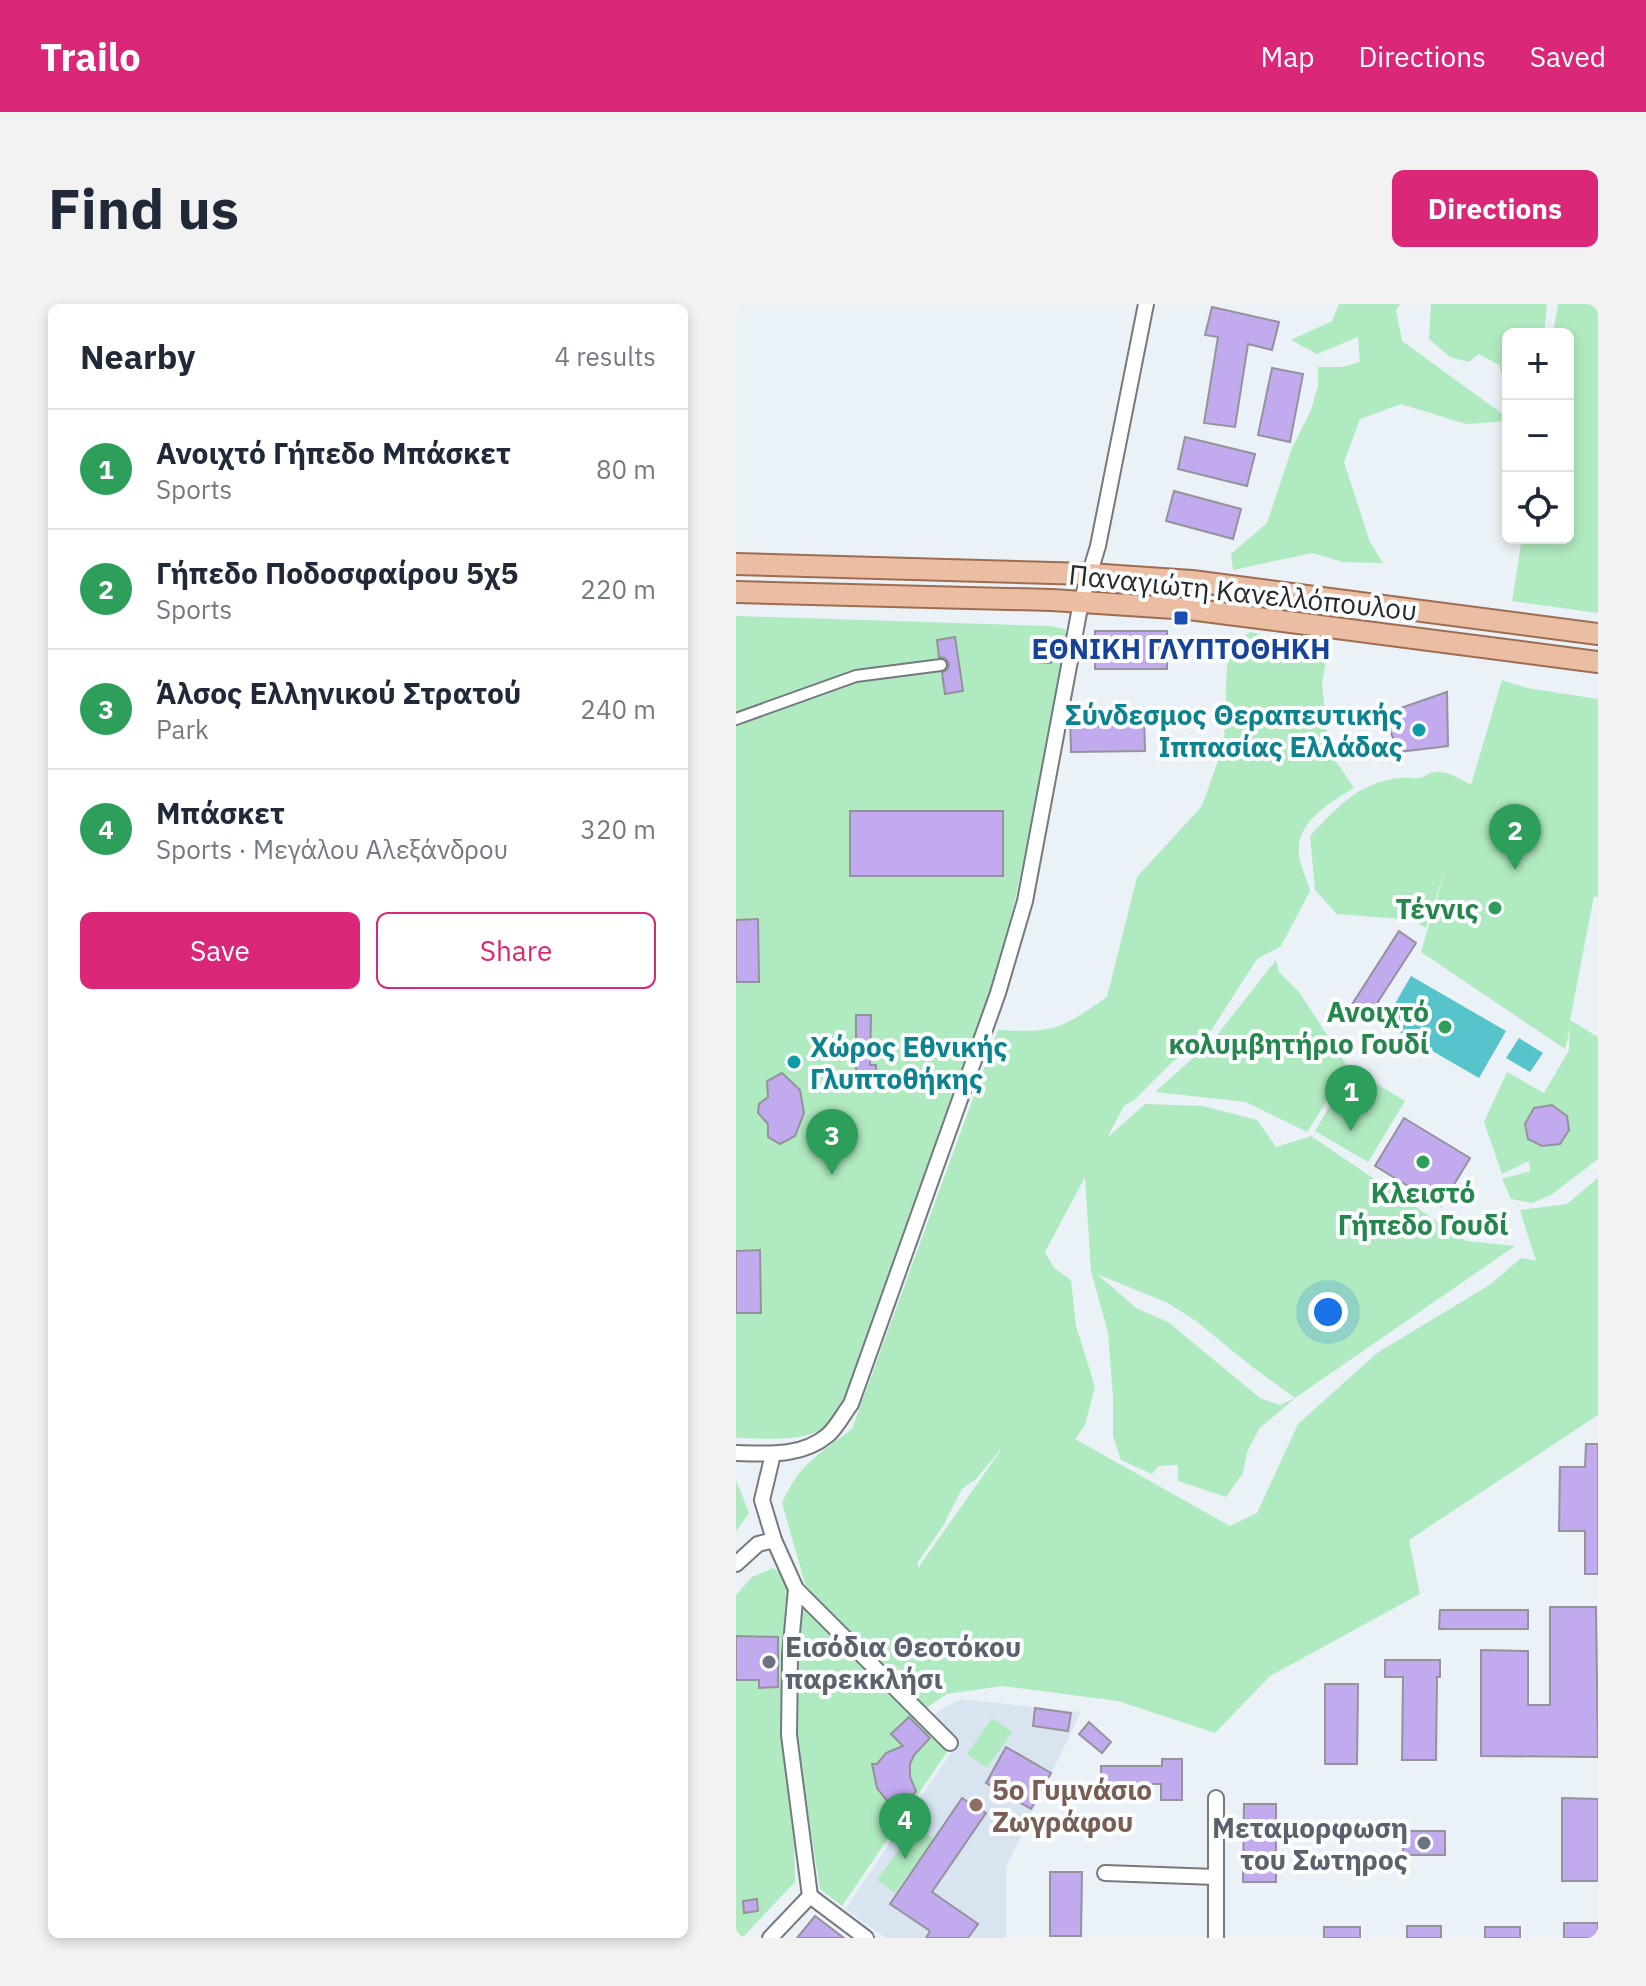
<!DOCTYPE html>
<html lang="en">
<head>
<meta charset="utf-8">
<style>
	:root { --surface:#fff; --page:#f2f2f3; --text:#1f2937; --muted:#747a83; --line:#e0e1e3; --accent:#db2777 }
	body { margin:0; font-family:"IBM Plex Sans",sans-serif; background:var(--page); color:var(--text) }
	.controls { position:absolute; right:24px; top:24px; display:grid; overflow:hidden; border-radius:12px; box-shadow:0 4px 12px #0003 }
	.controls button { width:72px; height:72px; display:grid; place-items:center; padding:0; border:0; border-bottom:2px solid var(--line); background:var(--surface); color:var(--text); font:40px sans-serif }
	.you { position:absolute; left:592px; top:1008px; width:28px; height:28px; margin:-20px; border:6px solid #fff; border-radius:50%; background:#1a73e8; box-shadow:0 0 0 12px #1a73e833 }
	.badge { display:grid; place-items:center; width:52px; height:52px; border-radius:50%; background:var(--accent); color:#fff; font-size:26px; font-weight:700 }
	.pin { position:absolute; translate:-50% -66px; filter:drop-shadow(0 2px 4px #0008) }
	.pin::after { content:''; position:absolute; top:42px; width:28px; height:24px; background:inherit; clip-path:polygon(0 0,100% 0,50% 100%) }
	.list { margin:0; padding:0; list-style:none }
	h2 { display:flex; justify-content:space-between; align-items:center; height:104px; margin:0; padding:0 32px; font-size:34px }
	h2 small { font-size:26px; font-weight:400; color:var(--muted) }
	.list li { display:grid; grid-template-columns:52px 1fr auto; gap:24px; align-items:center; box-sizing:border-box; height:120px; padding:0 32px; border-top:2px solid var(--line) }
	.list b { display:block; font-size:30px; white-space:nowrap }
	.list p { margin:0; font-size:26px; white-space:nowrap; color:var(--muted) }
	.list em { font-size:26px; font-style:normal; color:var(--muted) }
	.actions { display:flex; gap:16px; padding:24px 32px }
	.actions a { flex:1; padding:18px 0; border:2px solid var(--accent); border-radius:12px; text-align:center; font-size:28px; color:var(--accent) }
	.actions .main { background:var(--accent); color:#fff }
	.icon { flex:none; width:44px; height:44px; fill:none; stroke:currentColor; stroke-width:2; stroke-linecap:round; stroke-linejoin:round }
	.map { position:relative; flex:none; width:862px; height:1634px; overflow:hidden; border-radius:12px }
	header { display:flex; align-items:center; gap:48px; box-sizing:border-box; height:112px; padding:0 40px; background:var(--accent); color:#fff }
	header strong { font-size:38px }
	nav { display:flex; gap:44px; margin-inline-start:auto; font-size:28px }
	.intro { display:flex; align-items:center; justify-content:space-between; box-sizing:border-box; height:192px; padding:0 48px }
	h1 { margin:0; font-size:56px }
	.button { padding:20px 36px; border-radius:12px; background:var(--accent); color:#fff; font-size:28px; font-weight:700 }
	main { display:flex; gap:48px; padding:0 48px }
	aside { flex:1; background:var(--surface); border-radius:12px; box-shadow:0 4px 12px #0003 }
	.map>svg:first-child { display:block }
</style>
</head>
<body>
<header>
<strong>Trailo</strong>
<nav><a>Map</a><a>Directions</a><a>Saved</a></nav>
</header>
<div class="intro"><h1>Find us</h1><a class="button">Directions</a></div>
<main>
<aside>
<h2>Nearby<small>4 results</small></h2>
<ul class="list">
<li><span class="badge" style="background:#2e9e5b">1</span><div><b>Ανοιχτό Γήπεδο Μπάσκετ</b><p>Sports</p></div><em>80 m</em></li>
<li><span class="badge" style="background:#2e9e5b">2</span><div><b>Γήπεδο Ποδοσφαίρου 5χ5</b><p>Sports</p></div><em>220 m</em></li>
<li><span class="badge" style="background:#2e9e5b">3</span><div><b>Άλσος Ελληνικού Στρατού</b><p>Park</p></div><em>240 m</em></li>
<li><span class="badge" style="background:#2e9e5b">4</span><div><b>Μπάσκετ</b><p>Sports · Μεγάλου Αλεξάνδρου</p></div><em>320 m</em></li>
</ul>
<div class="actions"><a class="main">Save</a><a>Share</a></div>
</aside>
<div class="map">
<svg width="862" height="1634" viewBox="0 0 862 1634">
	<rect width="100%" height="100%" fill="#eaf1f7"/>
	<!-- built -->
	<path fill="#d8e5f1" d="M 224,1395 L 345,1408 L 270,1563 L 270,1634 L 150,1634 L 109,1605 L 221,1440 L 195,1412 Z"/>
	<!-- green -->
	<g fill="#b0eac0" fill-rule="evenodd">
		<path d="M 603,0 L 664,0 L 660,6 L 666,37 L 772,114 L 772,117 L 730,120 L 665,100 L 624,115 L 608,158 L 634,238 L 647,259 L 607,258 L 576,249 L 497,266 L 495,250 L 531,219 L 556,144 L 575,106 L 582,82 L 582,63 L 606,63 L 624,58 L 622,33 L 581,50 L 555,36 L 596,17 Z"/>
		<path d="M 695,0 L 811,0 L 808,30 L 772,30 L 772,92 L 763,61 L 743,50 L 733,58 L 714,53 L 693,35 Z"/>
		<path d="M 822,0 L 862,0 L 862,309 L 776,297 L 786,234 L 832,234 L 832,30 L 817,30 Z"/>
		<path d="M 0,312 L 314,322 L 329,325 L 331,332 L 324,376 L 280,592 L 255,696 L 111,1097 C 106,1104 102,1113 96,1118 C 74,1140 28,1134 0,1134 Z"/>
		<path d="M 515,328 L 532,333 L 593,339 L 586,380 L 593,447 L 618,484 C 595,498 559,518 563,550 C 564,562 571,575 574,587 L 545,642 L 521,655 L 471,733 L 436,758 L 398,796 L 388,802 L 371,834 L 409,800 L 467,802 L 521,816 L 540,843 L 575,832 L 730,937 L 779,942 L 559,1094 L 523,1125 L 511,1148 L 507,1169 L 490,1193 L 442,1177 L 442,1161 L 422,1162 L 416,1170 L 385,1156 L 377,1132 L 377,1093 L 372,1029 L 355,967 L 349,873 L 309,948 L 318,964 L 335,976 L 340,1022 L 359,1083 L 349,1121 L 339,1135 L 494,1222 L 521,1209 L 562,1120 L 641,1049 L 755,980 L 785,954 L 800,957 L 784,906 L 831,900 L 862,874 L 862,1111 L 673,1236 L 684,1290 L 534,1372 L 479,1429 L 382,1397 L 266,1382 L 211,1390 L 190,1404 L 92,1308 L 69,1280 L 46,1199 C 64,1159 82,1151 116,1125 L 262,726 C 319,729 325,725 371,693 L 401,573 L 466,502 L 488,440 L 491,362 L 503,334 ZM 361,970 L 432,999 L 460,1017 L 515,1062 L 559,1094 L 544,1101 L 524,1094 L 432,1018 L 400,1004 ZM 265,1145 L 265,1146 L 182,1264 L 182,1258 L 207,1222 L 226,1185 L 240,1175 Z"/>
		<path d="M 766,376 L 791,384 L 862,395 L 862,594 L 858,592 L 834,716 L 862,733 L 862,855 L 815,891 L 796,899 L 775,895 L 766,875 L 794,867 L 793,857 L 766,870 L 748,818 L 771,768 L 808,789 L 833,746 L 834,724 L 829,745 L 685,648 L 711,559 L 690,624 L 677,616 L 601,610 L 579,586 L 574,532 C 600,504 624,477 665,474 C 671,473 678,475 683,474 C 687,474 691,470 695,469 C 708,465 723,474 735,481 Z"/>
		<path d="M 540,656 L 543,668 L 563,688 L 612,763 L 571,828 L 510,798 L 419,788 L 478,735 Z"/>
		<path d="M 616,765 L 669,797 L 632,858 L 579,827 Z"/>
		<path d="M 0,1176 L 13,1209 L 0,1227 Z"/>
		<path d="M 37,1264 L 54,1273 L 59,1578 L 6,1634 L 0,1634 L 0,1291 L 16,1273 Z"/>
		<path d="M 64,1299 L 213,1445 L 106,1602 L 84,1585 L 60,1432 Z"/>
		<path d="M 256,1414 L 276,1428 L 251,1464 L 231,1450 Z"/>
		<path d="M 180,1522 L 198,1535 L 159,1589 L 141,1576 Z"/>
	</g>
	<!-- water -->
	<g fill="#56c4ca">
		<path d="M 675,672 L 770,727 L 743,774 L 648,719 Z"/>
		<path d="M 783,734 L 807,749 L 794,768 L 770,754 Z"/>
	</g>
	<!-- building -->
	<g fill="#c2aaef" stroke="#94929a" stroke-width="2">
		<path d="M 476,3 L 543,18 L 536,46 L 512,40 L 499,123 L 468,119 L 482,33 L 469,31 Z"/>
		<path d="M 536,64 L 567,70 L 554,138 L 522,131 Z"/>
		<path d="M 449,133 L 519,150 L 511,182 L 442,165 Z"/>
		<path d="M 438,187 L 505,205 L 497,235 L 430,217 Z"/>
		<rect x="359" y="327" width="72" height="38"/>
		<path d="M 219,333 L 227,387 L 209,390 L 206,369 L 212,365 L 213,359 L 209,354 L 203,353 L 201,336 Z"/>
		<path d="M 303,342 L 317,344 L 315,359 L 301,358 Z"/>
		<path d="M 711,388 L 712,442 L 663,448 L 647,410 Z"/>
		<path d="M 408,409 L 409,447 L 335,448 L 334,410 Z"/>
		<rect x="114" y="507" width="153" height="65"/>
		<path d="M 22,615 L 23,678 L 0,678 L 0,616 Z"/>
		<path d="M 663,627 L 680,639 L 634,710 L 617,699 Z"/>
		<path d="M 120,711 L 135,711 L 134,761 L 140,761 L 140,784 L 120,784 Z"/>
		<path d="M 46,769 L 64,786 L 68,809 L 59,832 L 44,840 L 32,833 L 32,820 L 22,809 L 23,800 L 32,793 L 31,777 Z"/>
		<path d="M 816,801 L 831,812 L 833,826 L 824,840 L 806,842 L 792,835 L 789,820 L 798,804 Z"/>
		<path d="M 668,814 L 734,854 L 705,902 L 639,862 Z"/>
		<path d="M 24,946 L 25,1009 L 0,1009 L 0,947 Z"/>
		<path d="M 850,1140 L 862,1140 L 862,1270 L 849,1270 L 849,1227 L 823,1227 L 824,1163 L 849,1163 Z"/>
		<path d="M 814,1303 L 860,1303 L 862,1453 L 745,1452 L 745,1346 L 792,1347 L 792,1401 L 814,1401 Z"/>
		<path d="M 704,1306 L 792,1306 L 792,1325 L 703,1325 Z"/>
		<path d="M 0,1332 L 42,1333 L 42,1383 L 23,1384 L 23,1376 L 0,1376 Z"/>
		<path d="M 649,1356 L 704,1356 L 704,1373 L 701,1373 L 700,1456 L 666,1456 L 667,1373 L 649,1373 Z"/>
		<path d="M 589,1380 L 622,1380 L 621,1460 L 589,1460 Z"/>
		<path d="M 299,1404 L 335,1409 L 332,1427 L 297,1422 Z"/>
		<path d="M 173,1413 L 194,1434 L 178,1451 L 174,1460 L 174,1473 L 180,1487 L 171,1499 L 174,1503 L 164,1513 L 141,1484 L 136,1460 L 141,1460 L 150,1449 L 167,1442 L 155,1430 Z"/>
		<path d="M 353,1418 L 375,1438 L 366,1449 L 343,1430 Z"/>
		<path d="M 270,1443 L 315,1469 L 295,1505 L 250,1479 Z"/>
		<path d="M 426,1455 L 446,1455 L 446,1496 L 425,1496 L 425,1480 L 365,1480 L 365,1462 L 426,1462 Z"/>
		<path d="M 226,1494 L 250,1509 L 196,1588 L 242,1620 L 232,1634 L 190,1634 L 194,1627 L 154,1600 Z"/>
		<path d="M 826,1494 L 862,1495 L 862,1577 L 826,1577 Z"/>
		<path d="M 508,1500 L 540,1500 L 540,1578 L 507,1578 Z"/>
		<rect x="667" y="1527" width="42" height="24"/>
		<path d="M 314,1568 L 346,1568 L 345,1632 L 314,1632 Z"/>
		<path d="M 21,1595 L 22,1607 L 8,1609 L 7,1597 Z"/>
		<path d="M 79,1612 L 108,1634 L 61,1634 Z"/>
		<rect x="828" y="1619" width="34" height="15"/>
		<rect x="671" y="1622" width="34" height="12"/>
		<rect x="588" y="1623" width="36" height="11"/>
		<rect x="749" y="1623" width="35" height="11"/>
	</g>
	<g fill="none" stroke-linecap="round" stroke-linejoin="round">
		<!-- pedestrian casing -->
		<g stroke="#747a80" stroke-width="14">
			<path id="pedestrian" d="M 0,415 L 120,372 L 205,361"/>
		</g>
		<!-- minor casing -->
		<g stroke="#747a80" stroke-width="18">
			<g id="minor">
				<path d="M 0,1149 C 32,1150 66,1153 92,1131 C 101,1123 108,1109 115,1100 L 262,689 L 289,597 L 345,298 L 362,242 L 410,0"/>
				<path d="M 37,1150 L 26,1196 L 38,1236 L 60,1285 L 54,1351 L 53,1431 L 74,1592"/>
				<path d="M 0,1260 L 22,1240 L 38,1236"/>
				<path d="M 60,1285 L 214,1439"/>
				<path d="M 480,1494 L 480,1634"/>
				<path d="M 369,1569 L 480,1573"/>
				<path d="M 74,1592 L 130,1634"/>
				<path d="M 34,1634 L 74,1592"/>
			</g>
		</g>
		<!-- primary casing -->
		<g stroke="#9e6d51" stroke-width="24">
			<g id="primary">
				<path d="M 0,260 L 353,270 L 456,277 L 862,330"/>
				<path d="M 0,288 L 316,296 L 453,305 L 862,358"/>
			</g>
		</g>
		<!-- pedestrian -->
		<use href="#pedestrian" stroke="#fff" stroke-width="10"/>
		<!-- minor -->
		<use href="#minor" stroke="#fff" stroke-width="14"/>
		<!-- primary -->
		<use href="#primary" stroke="#ebbda3" stroke-width="20"/>
	</g>
	<!-- markers -->
	<rect fill="#1a4fb4" stroke="#fcfdff" stroke-width="3" x="437" y="306" width="16" height="16" rx="4"/>
	<g fill="#0f9aa8" stroke="#fcfdff" stroke-width="3">
		<circle cx="683" cy="426" r="8"/>
		<circle cx="58" cy="758" r="8"/>
	</g>
	<g fill="#2e9e5b" stroke="#fcfdff" stroke-width="3">
		<circle cx="759" cy="604" r="8"/>
		<circle cx="709" cy="723" r="8"/>
		<circle cx="687" cy="858" r="8"/>
	</g>
	<g fill="#6b7280" stroke="#fcfdff" stroke-width="3">
		<circle cx="33" cy="1358" r="8"/>
		<circle cx="688" cy="1539" r="8"/>
	</g>
	<circle fill="#8d6e63" stroke="#fcfdff" stroke-width="3" cx="240" cy="1501" r="8"/>
	<g text-anchor="middle" dominant-baseline="central" stroke-width="8" stroke-linejoin="round" paint-order="stroke">
		<!-- street labels -->
		<g font-size="28" fill="#27292c" stroke="#fcfdff">
			<text transform="translate(507 288) rotate(6)">Παναγιώτη Κανελλόπουλου</text>
		</g>
		<!-- transit labels -->
		<g font-size="28" font-weight="bold" fill="#164399" stroke="#fcfdff">
			<text x="445" y="344">ΕΘΝΙΚΗ ΓΛΥΠΤΟΘΗΚΗ</text>
		</g>
		<!-- culture labels -->
		<g font-size="28" font-weight="bold" fill="#0d838f" stroke="#fcfdff" text-anchor="end">
			<text x="667" y="410">Σύνδεσμος Θεραπευτικής<tspan x="667" dy="32">Ιππασίας Ελλάδας</tspan></text>
			<text x="74" y="742" text-anchor="start">Χώρος Εθνικής<tspan x="74" dy="32">Γλυπτοθήκης</tspan></text>
		</g>
		<!-- leisure labels -->
		<g font-size="28" font-weight="bold" fill="#27864d" stroke="#fcfdff" text-anchor="end">
			<text x="743" y="604">Τέννις</text>
			<text x="693" y="707">Ανοιχτό<tspan x="693" dy="32">κολυμβητήριο Γουδί</tspan></text>
			<text x="687" y="888" text-anchor="middle">Κλειστό<tspan x="687" dy="32">Γήπεδο Γουδί</tspan></text>
		</g>
		<!-- worship labels -->
		<g font-size="28" font-weight="bold" fill="#5b616d" stroke="#fcfdff" text-anchor="start">
			<text x="49" y="1342">Εισόδια Θεοτόκου<tspan x="49" dy="32">παρεκκλήσι</tspan></text>
			<text x="672" y="1523" text-anchor="end">Μεταμορφωση<tspan x="672" dy="32">του Σωτηρος</tspan></text>
		</g>
		<!-- education labels -->
		<g font-size="28" font-weight="bold" fill="#785e54" stroke="#fcfdff" text-anchor="start">
			<text x="256" y="1485">5ο Γυμνάσιο<tspan x="256" dy="32">Ζωγράφου</tspan></text>
		</g>
	</g>
</svg>
<div class="controls">
<button>+</button>
<button>−</button>
<button><svg class="icon" aria-label="locate" viewBox="0 0 24 24"><circle cx="12" cy="12" r="6"/><path d="M12 2v4M12 18v4M2 12h4M18 12h4"/></svg></button>
</div>
<div class="you"></div>
<div class="pin badge" style="left:615px;top:827px;background:#2e9e5b">1</div>
<div class="pin badge" style="left:779px;top:566px;background:#2e9e5b">2</div>
<div class="pin badge" style="left:96px;top:871px;background:#2e9e5b">3</div>
<div class="pin badge" style="left:169px;top:1555px;background:#2e9e5b">4</div>
</div>
</main>
</body>
</html>
